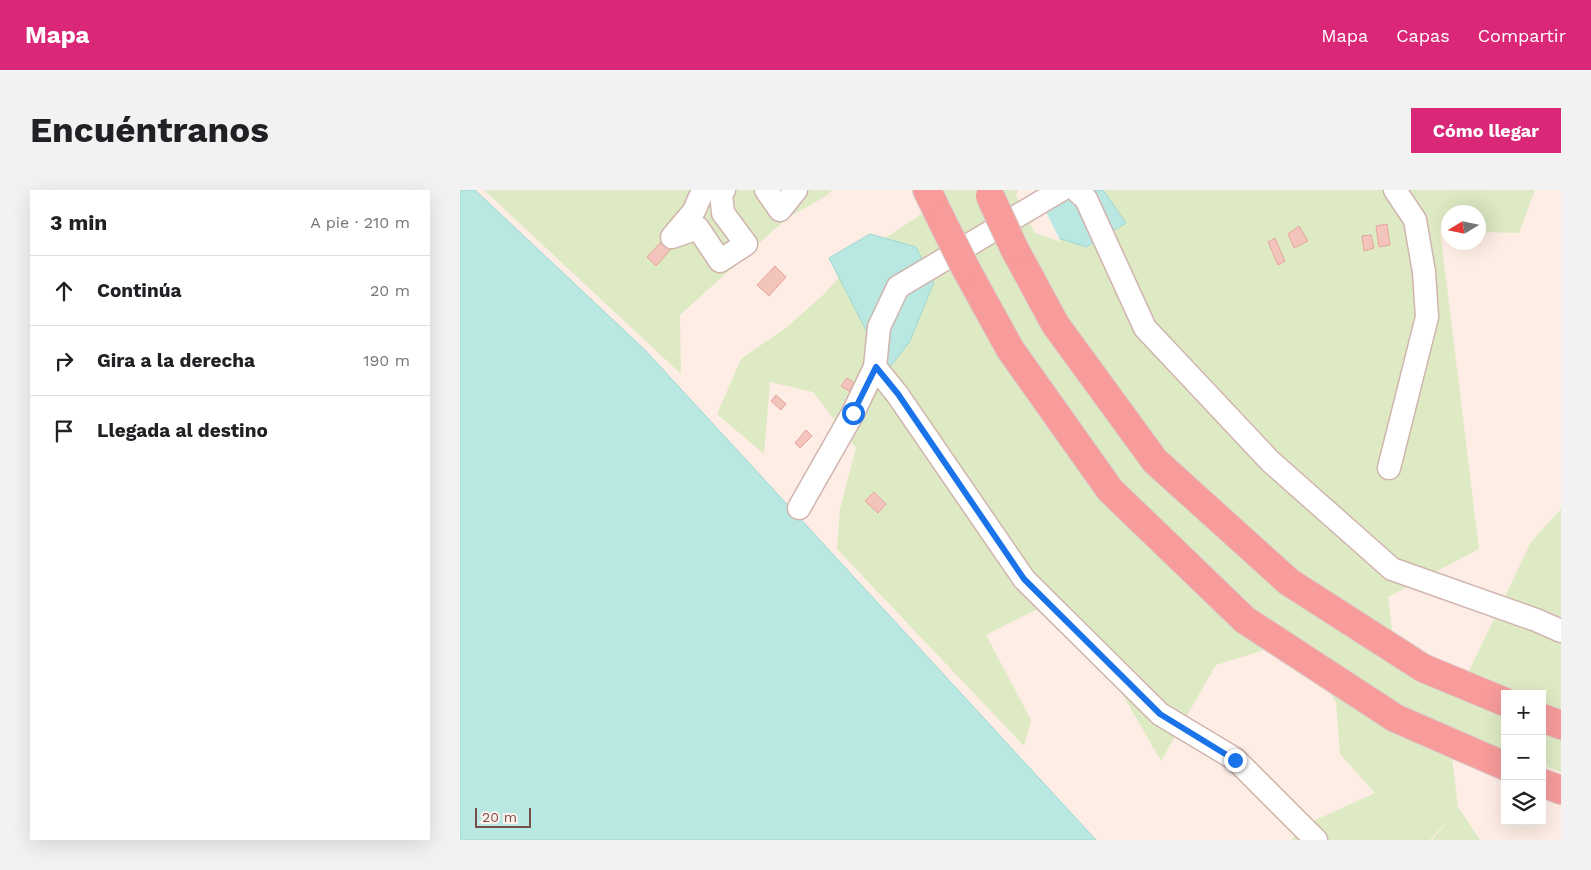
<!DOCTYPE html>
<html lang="es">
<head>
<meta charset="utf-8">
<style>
	:root { --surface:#fff; --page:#f2f2f2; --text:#202124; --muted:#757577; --line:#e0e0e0; --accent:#db2777 }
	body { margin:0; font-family:"Work Sans",sans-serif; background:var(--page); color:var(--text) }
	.controls { position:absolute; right:15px; bottom:15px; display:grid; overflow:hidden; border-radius:0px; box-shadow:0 5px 20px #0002 }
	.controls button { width:45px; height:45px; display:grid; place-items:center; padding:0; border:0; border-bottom:1px solid var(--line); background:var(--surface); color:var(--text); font:25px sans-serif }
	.compass { position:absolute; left:981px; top:15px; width:45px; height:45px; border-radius:50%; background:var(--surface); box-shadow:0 5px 20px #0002; rotate:260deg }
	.scale { position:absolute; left:15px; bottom:12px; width:56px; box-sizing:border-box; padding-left:5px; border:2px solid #764e4a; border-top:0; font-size:14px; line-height:18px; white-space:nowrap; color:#764e4a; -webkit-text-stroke:4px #fff2ec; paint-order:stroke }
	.stop { position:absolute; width:15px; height:15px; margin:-11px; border:4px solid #1a73e8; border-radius:50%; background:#fff }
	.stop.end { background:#1a73e8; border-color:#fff; box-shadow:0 1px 5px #0008 }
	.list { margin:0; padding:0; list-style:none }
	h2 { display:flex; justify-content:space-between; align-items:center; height:65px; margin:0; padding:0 20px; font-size:21px }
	h2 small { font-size:16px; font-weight:400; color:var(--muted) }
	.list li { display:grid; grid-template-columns:32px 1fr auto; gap:15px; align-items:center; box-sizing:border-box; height:70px; padding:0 20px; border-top:1px solid var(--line) }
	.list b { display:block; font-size:19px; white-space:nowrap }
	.list em { font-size:16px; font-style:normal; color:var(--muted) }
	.icon { flex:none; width:28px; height:28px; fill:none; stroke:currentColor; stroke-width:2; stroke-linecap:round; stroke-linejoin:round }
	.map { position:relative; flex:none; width:1101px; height:650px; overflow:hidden; border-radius:0px }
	header { display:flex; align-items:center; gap:30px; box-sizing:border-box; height:70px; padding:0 25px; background:var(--accent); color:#fff }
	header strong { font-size:24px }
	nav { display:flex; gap:28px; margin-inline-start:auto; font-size:18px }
	.intro { display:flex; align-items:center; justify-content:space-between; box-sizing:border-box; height:120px; padding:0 30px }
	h1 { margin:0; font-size:35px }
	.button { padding:12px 22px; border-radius:0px; background:var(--accent); color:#fff; font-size:18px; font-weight:700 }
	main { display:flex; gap:30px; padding:0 30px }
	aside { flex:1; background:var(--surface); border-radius:0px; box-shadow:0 5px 20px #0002 }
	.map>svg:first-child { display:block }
</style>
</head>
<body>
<header>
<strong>Mapa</strong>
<nav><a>Mapa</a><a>Capas</a><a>Compartir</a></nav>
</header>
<div class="intro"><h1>Encuéntranos</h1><a class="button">Cómo llegar</a></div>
<main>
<aside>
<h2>3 min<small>A pie · 210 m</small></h2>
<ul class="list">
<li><svg class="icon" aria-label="ahead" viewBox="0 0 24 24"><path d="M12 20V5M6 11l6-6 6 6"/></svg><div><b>Continúa</b></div><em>20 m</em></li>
<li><svg class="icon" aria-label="right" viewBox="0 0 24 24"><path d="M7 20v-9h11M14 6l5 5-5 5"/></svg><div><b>Gira a la derecha</b></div><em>190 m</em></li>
<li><svg class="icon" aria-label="arrive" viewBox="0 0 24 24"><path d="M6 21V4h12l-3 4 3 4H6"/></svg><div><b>Llegada al destino</b></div></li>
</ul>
</aside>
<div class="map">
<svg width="1101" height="650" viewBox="0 0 1101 650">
	<rect width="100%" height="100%" fill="#fdede5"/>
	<!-- green -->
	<g fill="#ddeac3">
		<path d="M 24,0 L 372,0 L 366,6 L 327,28 L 220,125 L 221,184 Z"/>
		<path d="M 483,0 L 1075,0 L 1059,43 L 1019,42 L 1018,22 L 988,22 L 988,40 L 980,40 L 1019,359 L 928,407 L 937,479 L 1035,524 L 1006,487 L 1071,352 L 1101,319 L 1101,534 L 1082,542 L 1082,504 L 1045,504 L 1045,561 L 990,551 L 998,617 L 1020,650 L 972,650 L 994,623 L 970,650 L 832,650 L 838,638 L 915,603 L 880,564 L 876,512 L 846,459 L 833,451 L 756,475 L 701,571 L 642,469 L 579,418 L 526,445 L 571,530 L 564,556 L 377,359 L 380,319 L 396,258 L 353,202 L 310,192 L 304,264 L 257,224 L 281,169 L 327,137 L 363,105 L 398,66 L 474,16 L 485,3 Z"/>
		<path d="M 1082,543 L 1101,550 L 1101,582 L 1082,575 Z"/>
	</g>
	<!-- water -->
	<g fill="#b9e7e1" stroke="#9fd8d2">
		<path d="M 0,0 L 15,0 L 185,160 L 636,650 L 0,650 Z"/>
		<path d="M 560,0 L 643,0 L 666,33 L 626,57 L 577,41 Z"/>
		<path d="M 410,44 L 456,57 L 474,92 L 450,151 L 427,181 L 369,68 Z"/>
	</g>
	<!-- pier -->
	<path fill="#fdede5" d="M 558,0 L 575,0 L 601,52 L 575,43 L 556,5 Z"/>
	<!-- building -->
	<g fill="#f2c4bc" stroke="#e5a59c">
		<path d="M 927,34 L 930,55 L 919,57 L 916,36 Z"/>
		<path d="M 839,36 L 848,51 L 834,58 L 828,44 Z"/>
		<path d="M 911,45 L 914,58 L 904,61 L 902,46 Z"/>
		<path d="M 815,48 L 825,71 L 818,75 L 808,52 Z"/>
		<path d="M 202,51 L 211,59 L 196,76 L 187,67 Z"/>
		<path d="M 315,76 L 326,87 L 309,106 L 297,95 Z"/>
		<path d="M 387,188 L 399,196 L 394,204 L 381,196 Z"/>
		<path d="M 316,205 L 326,214 L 321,220 L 311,211 Z"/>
		<path d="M 346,240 L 352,246 L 340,258 L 335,253 Z"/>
		<path d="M 414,302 L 426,314 L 418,323 L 405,311 Z"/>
	</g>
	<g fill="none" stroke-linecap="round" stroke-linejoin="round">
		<!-- minor casing -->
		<g stroke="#d0b4ae" stroke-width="25">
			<g id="minor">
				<path d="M 243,0 L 234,21 L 212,47 L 238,38 L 260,71 L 286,54 L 263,23 L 261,3 L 264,0"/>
				<path d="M 306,0 L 320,20 L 336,0"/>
				<path d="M 616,0 L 626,9 L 685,138 L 810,271 L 932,379 L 1076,430 L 1101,441"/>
				<path d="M 415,177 L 437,204 L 564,389 L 700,524 L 775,569 L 856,650"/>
				<path d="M 929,278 L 967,127 L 964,82 L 955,30 L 935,0"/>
				<path d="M 339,318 L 393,223 L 415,177 L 419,137 L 438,97 L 601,0"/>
			</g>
		</g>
		<!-- highway casing -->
		<g stroke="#d9cdcc" stroke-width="30">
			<g id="highway">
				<path d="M 467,0 L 482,31"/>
				<path d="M 554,58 L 595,134 L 695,271 L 829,392 L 963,478 L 1045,512"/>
				<path d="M 506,79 L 550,159 L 650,300 L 785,430 L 935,528 L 1045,576"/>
				<path d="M 1082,528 L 1101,535"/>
				<path d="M 1082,593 L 1101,600"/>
			</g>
		</g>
		<!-- minor -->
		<use href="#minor" stroke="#fff" stroke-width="22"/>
		<!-- highway -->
		<use href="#highway" stroke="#f79b9b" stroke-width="28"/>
		<!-- highway-bridge casing -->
		<g stroke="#d9cdcc" stroke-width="30" stroke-linecap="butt">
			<g id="highway-bridge">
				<path d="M 530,6 L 554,58"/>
				<path d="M 482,31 L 506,79"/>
			</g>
		</g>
		<!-- highway-bridge -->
		<use href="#highway-bridge" stroke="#f79b9b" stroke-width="28"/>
	</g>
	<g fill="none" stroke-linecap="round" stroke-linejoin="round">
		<!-- route -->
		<path stroke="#1a73e8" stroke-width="6" d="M 393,223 L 416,177 L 438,204 L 564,389 L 700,524 L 775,570"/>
	</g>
</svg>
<div class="controls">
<button>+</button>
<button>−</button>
<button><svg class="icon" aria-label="layers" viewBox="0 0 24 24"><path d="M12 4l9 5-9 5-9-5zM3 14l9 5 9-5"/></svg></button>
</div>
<svg class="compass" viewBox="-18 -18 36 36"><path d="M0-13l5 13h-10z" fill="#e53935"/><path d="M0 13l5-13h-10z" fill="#757577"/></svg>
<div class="scale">20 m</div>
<div class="stop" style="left:393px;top:223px"></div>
<div class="stop end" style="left:775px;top:570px"></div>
</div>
</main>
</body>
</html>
